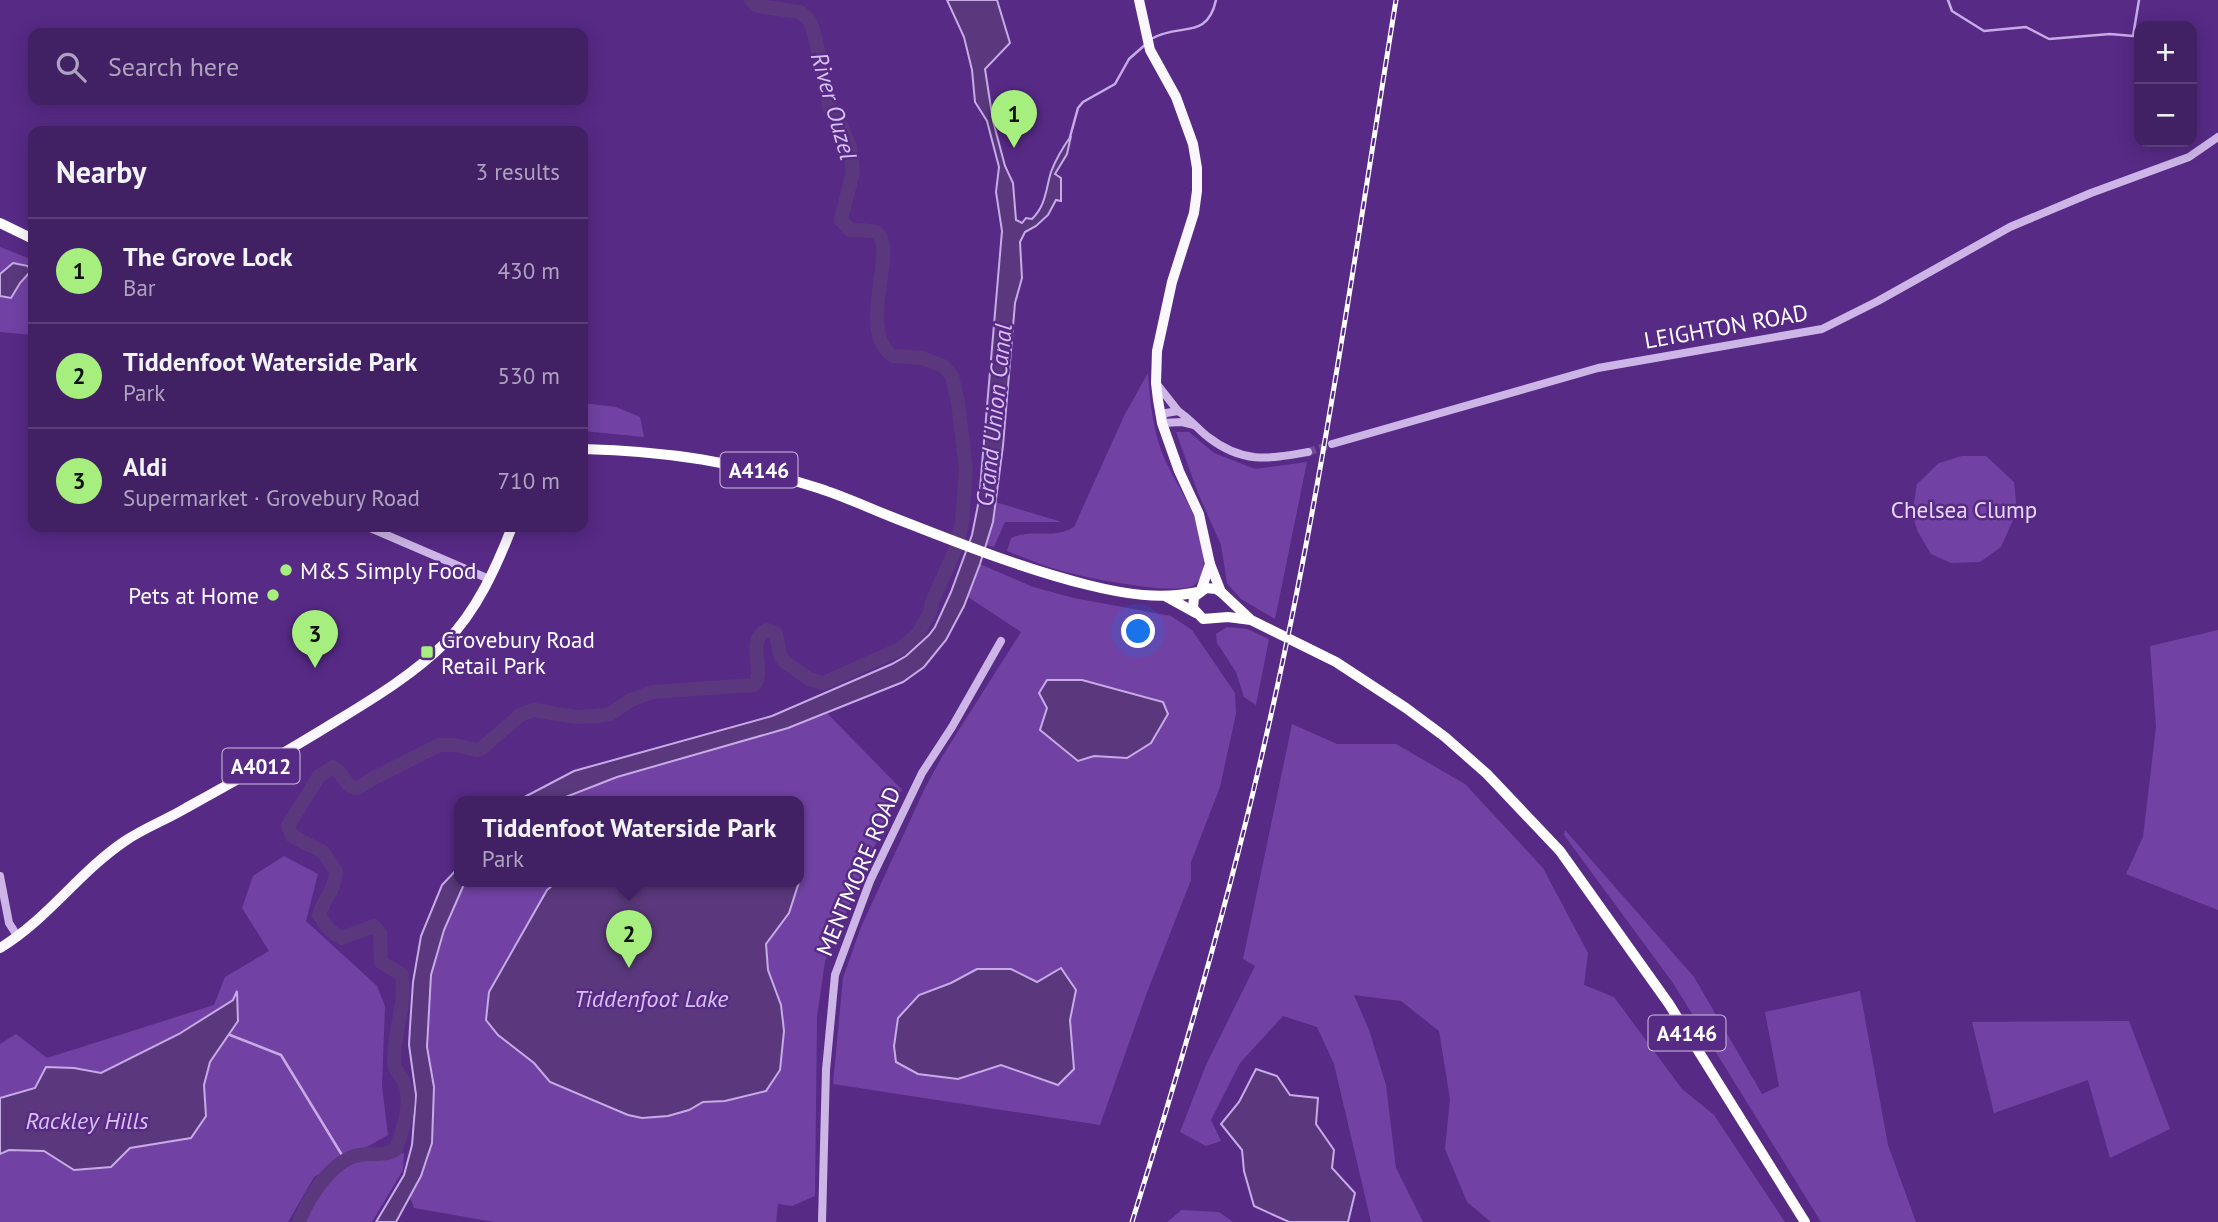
<!DOCTYPE html>
<html lang="en">
<head>
<meta charset="utf-8">
<style>
	:root { --surface:#412064; --page:#48286a; --text:#f1f3f6; --muted:#aea3bf; --line:#5a3e78; --accent:#a6ee7d }
	body { margin:0; font-family:"PT Sans",sans-serif; background:var(--page); color:var(--text) }
	.controls { position:absolute; right:21px; top:21px; display:grid; overflow:hidden; border-radius:14px; box-shadow:0 4px 18px #0003 }
	.controls button { width:63px; height:63px; display:grid; place-items:center; padding:0; border:0; border-bottom:2px solid var(--line); background:var(--surface); color:var(--text); font:35px sans-serif }
	.you { position:absolute; left:1139px; top:632px; width:24px; height:24px; margin:-18px; border:5px solid #fff; border-radius:50%; background:#1a73e8; box-shadow:0 0 0 10px #1a73e833 }
	.badge { display:grid; place-items:center; width:46px; height:46px; border-radius:50%; background:var(--accent); color:#111; font-size:23px; font-weight:700 }
	.pin { position:absolute; translate:-50% -58px; filter:drop-shadow(0 2px 4px #0008) }
	.pin::after { content:''; position:absolute; top:37px; width:24px; height:21px; background:inherit; clip-path:polygon(0 0,100% 0,50% 100%) }
	.popup { position:absolute; left:454px; top:796px; width:350px; height:91px; box-sizing:border-box; display:grid; place-content:center; border-radius:14px; background:var(--surface); filter:drop-shadow(0 2px 5px #0005); font-size:23px; white-space:nowrap; color:var(--muted) }
	.popup b { font-size:26px; color:var(--text) }
	.popup::after { content:''; position:absolute; left:50%; top:100%; margin-left:-14px; border:14px solid transparent; border-top-color:var(--surface) }
	.list { margin:0; padding:0; list-style:none }
	h2 { display:flex; justify-content:space-between; align-items:center; height:91px; margin:0; padding:0 28px; font-size:30px }
	h2 small { font-size:23px; font-weight:400; color:var(--muted) }
	.list li { display:grid; grid-template-columns:46px 1fr auto; gap:21px; align-items:center; box-sizing:border-box; height:105px; padding:0 28px; border-top:2px solid var(--line) }
	.list b { display:block; font-size:26px; white-space:nowrap }
	.list p { margin:0; font-size:23px; white-space:nowrap; color:var(--muted) }
	.list em { font-size:23px; font-style:normal; color:var(--muted) }
	.icon { flex:none; width:38px; height:38px; fill:none; stroke:currentColor; stroke-width:2; stroke-linecap:round; stroke-linejoin:round }
	.map { position:relative; flex:none; width:2218px; height:1222px; overflow:hidden }
	.search { position:absolute; background:var(--surface); box-shadow:0 4px 18px #0003; left:28px; top:28px; width:560px; height:77px; display:flex; align-items:center; gap:18px; box-sizing:border-box; padding:0 24px; border-radius:14px; color:var(--muted); font-size:26px }
	.panel { position:absolute; background:var(--surface); box-shadow:0 4px 18px #0003; left:28px; top:126px; width:560px; height:406px; border-radius:14px }
	.map>svg:first-child { display:block }
</style>
</head>
<body>
<div class="map">
<svg width="2218" height="1222" viewBox="0 0 2218 1222">
	<rect width="100%" height="100%" fill="#572a86"/>
	<!-- green -->
	<g fill="#7142a4">
		<path d="M 0,247 L 33,260 L 33,335 L 0,332 Z"/>
		<path d="M 1148,373 C 1150,403 1153,434 1166,462 C 1175,481 1187,499 1195,519 C 1202,537 1211,571 1194,585 C 1179,597 1083,577 1062,571 C 1044,566 1025,558 1007,551 L 1011,538 C 1032,528 1053,540 1074,527 L 1124,416 Z"/>
		<path d="M 583,403 L 616,407 L 640,417 L 644,437 L 583,431 Z"/>
		<path d="M 1176,432 L 1189,432 L 1214,453 L 1255,469 L 1307,462 L 1275,619 L 1241,599 L 1227,583 L 1221,545 L 1198,493 Z"/>
		<path d="M 1962,456 L 1986,456 L 2014,482 L 2017,511 L 2001,547 L 1980,562 L 1951,563 L 1931,554 L 1918,532 L 1912,515 L 1917,484 L 1939,463 Z"/>
		<path d="M 995,502 L 1062,522 L 1005,522 L 994,547 L 986,545 Z"/>
		<path d="M 980,564 L 1033,587 L 1074,598 L 1171,616 L 1192,630 L 1235,693 L 1236,714 L 1220,787 L 1191,862 L 1191,880 L 1146,995 L 1100,1125 L 833,1084 L 843,978 L 861,927 L 925,788 L 943,755 L 1021,632 L 968,597 Z"/>
		<path d="M 1227,627 L 1247,629 L 1269,639 L 1256,705 L 1244,697 L 1236,672 L 1217,643 L 1216,634 Z"/>
		<path d="M 2218,630 L 2218,910 L 2126,874 L 2143,837 L 2156,727 L 2150,646 Z"/>
		<path d="M 827,713 L 902,790 L 889,813 L 825,961 L 817,1017 L 815,1196 L 792,1206 L 778,1204 L 776,1222 L 494,1222 L 414,1208 L 410,1197 L 428,1160 L 433,1136 L 434,1087 L 427,1047 L 431,975 L 444,930 L 465,882 L 799,882 L 799,802 L 553,802 L 617,777 L 758,737 Z"/>
		<path d="M 1292,724 L 1337,744 L 1396,744 L 1465,784 L 1543,868 L 1588,953 L 1584,985 L 1614,997 L 1682,1089 L 1714,1115 L 1785,1222 L 1491,1222 L 1467,1202 L 1445,1149 L 1450,1099 L 1439,1031 L 1401,1001 L 1354,995 L 1369,1030 L 1386,1085 L 1396,1168 L 1423,1222 L 1371,1222 L 1334,1064 L 1317,1027 L 1283,1016 L 1240,1063 L 1211,1120 L 1221,1141 L 1206,1146 L 1180,1132 L 1206,1065 L 1255,966 L 1243,959 Z"/>
		<path d="M 1565,830 L 1694,977 L 1762,1094 L 1779,1086 L 1765,1012 L 1860,991 L 1888,1145 L 1916,1222 L 1821,1222 L 1673,983 L 1564,835 Z"/>
		<path d="M 284,856 L 318,874 L 306,921 L 377,986 L 385,1006 L 382,1086 L 388,1135 L 314,1177 L 288,1222 L 0,1222 L 0,1154 L 9,1150 L 44,1151 L 74,1170 L 110,1167 L 130,1148 L 191,1138 L 206,1116 L 204,1085 L 210,1062 L 238,1021 L 236,993 L 233,1000 L 179,1034 L 101,1073 L 74,1068 L 35,1088 L 0,1098 L 0,1044 L 16,1034 L 47,1058 L 214,1005 L 225,977 L 269,951 L 242,908 L 253,876 Z"/>
		<path d="M 2129,1021 L 2170,1129 L 2110,1158 L 2088,1080 L 1994,1113 L 1972,1022 Z"/>
		<path d="M 404,1153 L 403,1170 L 372,1222 L 304,1222 C 316,1197 336,1166 365,1159 C 378,1156 391,1158 404,1153 Z"/>
		<path d="M 1182,1210 L 1219,1212 L 1233,1222 L 1167,1222 Z"/>
	</g>
	<!-- water -->
	<g fill="#5b387d" stroke="#c7abe7" stroke-width="2">
		<path d="M 947,0 L 997,0 L 1010,43 L 985,69 L 993,121 L 1005,166 L 1013,183 L 1016,220 L 1022,223 L 1026,218 L 1032,219 C 1046,206 1046,188 1051,172 C 1056,159 1063,147 1071,136 L 1067,154 L 1055,174 L 1061,178 L 1061,201 L 1056,200 L 1048,215 L 1036,226 L 1025,232 L 1020,242 L 1022,278 L 1015,303 L 1003,446 L 993,522 L 980,564 L 964,606 L 946,640 L 924,667 L 903,682 L 788,728 L 617,777 L 553,802 L 515,802 L 574,771 L 772,716 L 892,664 L 906,656 L 929,635 L 935,627 L 951,592 L 972,535 L 979,500 L 1002,231 L 996,192 L 999,167 L 987,121 L 975,102 L 972,70 L 964,37 Z"/>
		<path d="M 13,263 L 28,266 L 30,272 L 20,283 L 11,298 L 0,296 L 0,274 Z"/>
		<path d="M 1047,680 L 1082,680 L 1163,702 L 1168,714 L 1151,743 L 1127,758 L 1094,756 L 1078,761 L 1040,730 L 1047,708 L 1039,693 Z"/>
		<path d="M 459,867 L 459,882 L 465,882 L 444,930 L 431,975 L 427,1047 L 434,1087 L 432,1143 L 421,1176 L 396,1222 L 376,1222 L 404,1175 L 412,1145 L 416,1095 L 409,1045 L 410,1027 L 413,982 L 421,936 L 442,885 Z"/>
		<path d="M 799,881 L 799,882 L 789,913 L 766,944 L 768,970 L 781,1005 L 784,1031 L 780,1070 L 766,1091 L 725,1101 L 703,1102 L 689,1110 L 668,1116 L 642,1118 L 628,1115 L 550,1082 L 534,1063 L 498,1035 L 486,1020 L 489,992 L 547,890 L 557,882 Z"/>
		<path d="M 1061,968 L 1076,990 L 1070,1020 L 1074,1069 L 1058,1085 L 1001,1065 L 958,1079 L 918,1074 L 896,1062 L 894,1046 L 898,1018 L 919,995 L 951,983 L 977,969 L 1011,969 L 1037,982 Z"/>
		<path d="M 237,991 L 238,1021 L 210,1062 L 204,1085 L 206,1116 L 191,1138 L 130,1148 L 111,1167 L 74,1170 L 44,1151 L 9,1150 L 0,1154 L 0,1098 L 35,1088 L 46,1067 L 74,1068 L 101,1073 L 179,1034 L 233,1000 Z"/>
		<path d="M 1256,1069 L 1277,1076 L 1290,1095 L 1318,1098 L 1316,1124 L 1334,1150 L 1332,1168 L 1355,1193 L 1348,1222 L 1289,1222 L 1254,1206 L 1244,1171 L 1242,1150 L 1221,1124 L 1239,1102 Z"/>
	</g>
	<g fill="none" stroke-linecap="round" stroke-linejoin="round">
		<!-- stream -->
		<g stroke="#c7abe7" stroke-width="2.5">
			<path d="M 1948,0 L 1952,11 L 1984,31 L 2026,27 L 2049,39 L 2110,34 L 2133,36 L 2139,0"/>
			<path d="M 1151,39 C 1180,22 1207,41 1216,0"/>
			<path d="M 1070,137 L 1078,108 L 1083,102 L 1115,84 L 1129,59 L 1146,44"/>
			<path d="M 230,1035 L 281,1055 L 345,1160"/>
		</g>
		<!-- river -->
		<path stroke="#5b387d" stroke-width="14" d="M 299,1222 C 308,1198 332,1160 359,1155 C 372,1152 385,1157 396,1149 C 403,1129 414,1100 403,1080 C 399,1072 394,1071 394,1061 C 394,1032 406,1004 402,975 L 381,962 L 380,933 L 374,926 L 342,938 C 332,934 325,925 319,915 C 324,899 336,888 336,871 L 323,852 L 292,836 L 288,826 L 319,776 L 333,767 C 344,772 345,789 358,788 L 374,778 L 439,745 L 454,745 L 477,750 L 482,748 L 520,715 L 534,710 L 575,717 L 597,716 L 610,714 L 631,700 L 652,692 L 754,685 C 767,670 744,642 767,630 L 776,634 L 780,655 L 784,661 L 809,679 L 824,683 L 900,649 L 917,635 L 930,613 L 932,602 L 956,548 L 962,522 L 966,470 L 958,402 L 952,376 L 943,366 L 922,358 L 893,356 C 856,332 898,248 877,233 C 870,229 858,231 850,230 L 841,220 L 853,172 L 850,147 L 843,129 L 830,110 L 814,32 L 809,20 L 800,12 L 758,6 L 751,0"/>
		<!-- minor-tunnel -->
		<path stroke="#704a98" stroke-width="8" stroke-dasharray="8 4" stroke-linecap="butt" d="M 1308,452 L 1332,444"/>
		<!-- minor -->
		<g stroke="#cdb6e7" stroke-width="8">
			<path d="M 1156,383 L 1178,411"/>
			<path d="M 1161,418 L 1166,413 L 1178,411 C 1189,418 1197,428 1208,437 C 1243,464 1268,459 1308,452"/>
			<path d="M 1162,423 L 1182,422 L 1194,425"/>
			<path d="M 1332,444 L 1598,368 L 1822,329 L 1878,301 L 2010,227 L 2091,193 L 2189,157 L 2218,137"/>
			<path d="M 368,527 L 489,579"/>
			<path d="M 0,876 L 9,923 L 18,937"/>
			<path d="M 822,1222 L 826,1070 L 835,975 L 870,881 L 922,773 L 952,727 L 1001,641"/>
		</g>
		<!-- major -->
		<g stroke="#fbf7fe" stroke-width="10">
			<path d="M 1139,0 L 1150,50 L 1176,97 L 1193,144 L 1197,168 L 1197,191 L 1194,213 L 1172,282 L 1157,351 L 1156,383 L 1158,400 L 1162,423 L 1179,471 L 1199,514 L 1210,564 L 1221,592"/>
			<path d="M 1201,590 L 1210,564"/>
			<path d="M 0,948 C 48,919 79,872 125,841 C 144,828 166,820 186,808 C 237,780 288,751 338,720 C 376,697 415,673 446,642 C 477,610 496,568 512,527"/>
		</g>
		<!-- highway -->
		<g stroke="#fff" stroke-width="10">
			<path d="M 0,223 L 33,239"/>
			<path d="M 583,449 C 667,451 738,462 818,488 C 843,496 867,507 892,517 C 956,542 1020,568 1088,585 C 1124,594 1160,600 1198,592"/>
			<path d="M 1167,597 L 1196,613"/>
			<path d="M 1251,620 L 1228,617 L 1203,619 L 1193,608 L 1194,597 L 1206,588 L 1216,589 L 1221,592 L 1251,620 L 1336,662 L 1406,708 L 1445,737 L 1487,774 L 1560,851 L 1669,1004 L 1805,1222"/>
		</g>
		<!-- rail casing -->
		<g stroke="#fff" stroke-width="5">
			<path id="rail" d="M 1132,1222 C 1182,1062 1229,901 1266,737 C 1322,494 1356,246 1396,0"/>
		</g>
		<!-- rail -->
		<use href="#rail" stroke="#572a86" stroke-width="2.5" stroke-dasharray="8" stroke-linecap="butt"/>
	</g>
	<!-- markers -->
	<g fill="#a6ee7d" stroke="#572a86" stroke-width="2.5">
		<circle cx="286" cy="570" r="7"/>
		<circle cx="273" cy="595" r="7"/>
		<rect x="420" y="645" width="14" height="14" rx="3.5"/>
	</g>
	<g text-anchor="middle" dominant-baseline="central" stroke-width="5" stroke-linejoin="round" paint-order="stroke">
		<!-- shield labels -->
		<g fill="#572a86" stroke="#cdbfdb" stroke-width="2">
			<rect x="720.5" y="452.5" width="77" height="35" rx="5"/>
			<rect x="222.5" y="748.5" width="77" height="35" rx="5"/>
			<rect x="1648.5" y="1015.5" width="77" height="35" rx="5"/>
		</g>
		<g font-size="21" font-weight="bold" fill="#fff">
			<text x="759" y="470">A4146</text>
			<text x="261" y="766">A4012</text>
			<text x="1687" y="1033">A4146</text>
		</g>
		<!-- street labels -->
		<g font-size="23" fill="#fff" stroke="#572a86">
			<text transform="translate(1726 326) rotate(-10)">LEIGHTON ROAD</text>
			<text transform="translate(858 871) rotate(-67)">MENTMORE ROAD</text>
		</g>
		<!-- park labels -->
		<g font-size="23" fill="#e7d9f6" stroke="#572a86">
			<text x="1964" y="509">Chelsea Clump</text>
		</g>
		<!-- poi labels -->
		<g font-size="23" fill="#fff" stroke="#572a86" text-anchor="start">
			<text x="300" y="570">M&amp;S Simply Food</text>
			<text x="259" y="595" text-anchor="end">Pets at Home</text>
			<text x="441" y="639">Grovebury Road<tspan x="441" dy="26">Retail Park</tspan></text>
		</g>
		<!-- water labels -->
		<g font-size="24" font-style="italic" fill="#d7c1ef" stroke="#572a86">
			<text transform="translate(834 106) rotate(74)">River Ouzel</text>
			<text transform="translate(994 415) rotate(-84)">Grand Union Canal</text>
			<text x="651" y="998">Tiddenfoot Lake</text>
			<text x="87" y="1120">Rackley Hills</text>
		</g>
	</g>
</svg>
<div class="controls">
<button>+</button>
<button>−</button>
</div>
<div class="you"></div>
<div class="pin badge" style="left:1014px;top:148px">1</div>
<div class="pin badge" style="left:629px;top:968px">2</div>
<div class="popup"><b>Tiddenfoot Waterside Park</b>Park</div>
<div class="pin badge" style="left:315px;top:668px">3</div>
<div class="search"><svg class="icon" aria-label="search" viewBox="0 0 24 24"><circle cx="10" cy="10" r="6"/><path d="M15 15l6 6"/></svg>Search here</div>
<section class="panel">
<h2>Nearby<small>3 results</small></h2>
<ul class="list">
<li><span class="badge">1</span><div><b>The Grove Lock</b><p>Bar</p></div><em>430 m</em></li>
<li><span class="badge">2</span><div><b>Tiddenfoot Waterside Park</b><p>Park</p></div><em>530 m</em></li>
<li><span class="badge">3</span><div><b>Aldi</b><p>Supermarket · Grovebury Road</p></div><em>710 m</em></li>
</ul>
</section>
</div>
</body>
</html>
